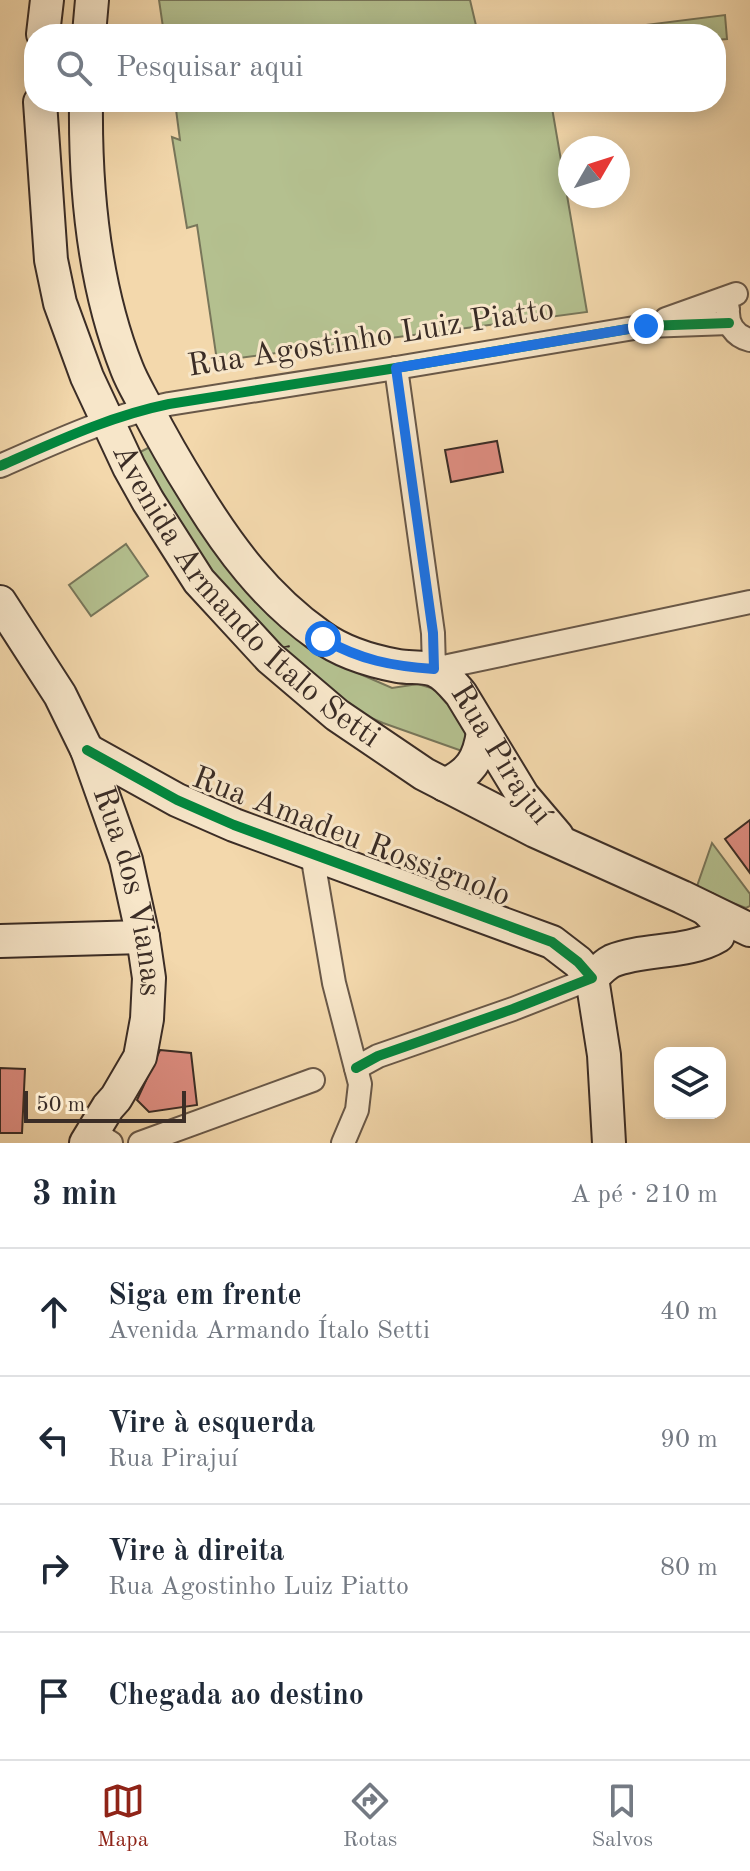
<!DOCTYPE html>
<html lang="pt">
<head>
<meta charset="utf-8">
<style>
	:root { --surface:#fff; --page:#f2f2f3; --text:#1f2937; --muted:#747a83; --line:#e0e1e3; --accent:#8f2418 }
	body { margin:0; font-family:"Old Standard TT",serif; background:var(--page); color:var(--text) }
	.controls { position:absolute; right:24px; bottom:24px; display:grid; overflow:hidden; border-radius:16px; box-shadow:0 4px 20px #0003 }
	.controls button { width:72px; height:72px; display:grid; place-items:center; padding:0; border:0; border-bottom:2px solid var(--line); background:var(--surface); color:var(--text); font:40px sans-serif }
	.compass { position:absolute; left:558px; top:136px; width:72px; height:72px; border-radius:50%; background:var(--surface); box-shadow:0 4px 20px #0003; rotate:51deg }
	.scale { position:absolute; left:24px; bottom:20px; width:162px; box-sizing:border-box; padding-left:8px; border:4px solid #3b2d26; border-top:0; font-size:22px; line-height:28px; white-space:nowrap; color:#3b2d26; -webkit-text-stroke:6px #f7e6c9; paint-order:stroke }
	.stop { position:absolute; width:24px; height:24px; margin:-18px; border:6px solid #1a73e8; border-radius:50%; background:#fff }
	.stop.end { background:#1a73e8; border-color:#fff; box-shadow:0 2px 8px #0008 }
	.list { margin:0; padding:0; list-style:none }
	h2 { display:flex; justify-content:space-between; align-items:center; height:104px; margin:0; padding:0 32px; font-size:34px }
	h2 small { font-size:26px; font-weight:400; color:var(--muted) }
	.list li { display:grid; grid-template-columns:52px 1fr auto; gap:24px; align-items:center; box-sizing:border-box; height:128px; padding:0 32px; border-top:2px solid var(--line) }
	.list b { display:block; font-size:30px; white-space:nowrap }
	.list p { margin:0; font-size:26px; white-space:nowrap; color:var(--muted) }
	.list em { font-size:26px; font-style:normal; color:var(--muted) }
	.icon { flex:none; width:44px; height:44px; fill:none; stroke:currentColor; stroke-width:2; stroke-linecap:round; stroke-linejoin:round }
	.map { position:relative; flex:none; width:750px; height:1143px; overflow:hidden }
	.search { position:absolute; background:var(--surface); box-shadow:0 4px 20px #0003; left:24px; right:24px; top:24px; height:88px; display:flex; align-items:center; gap:20px; box-sizing:border-box; padding:0 28px; border-radius:32px; color:var(--muted); font-size:30px }
	.sheet { height:616px; background:var(--surface) }
	nav { display:flex; justify-content:space-around; align-items:center; box-sizing:border-box; height:112px; border-top:2px solid var(--line); background:var(--surface); font-size:22px; color:var(--muted) }
	nav a { display:grid; justify-items:center; gap:4px }
	nav .on { color:var(--accent) }
	.map>svg:first-child { display:block }
</style>
</head>
<body>
<div class="map">
<svg width="750" height="1143" viewBox="0 0 750 1143">
	<rect width="100%" height="100%" fill="#f3d8ac"/>
	<filter id="stains"><feTurbulence type="fractalNoise" baseFrequency=".0025" numOctaves="4"/><feColorMatrix values="0 0 0 0 .2 0 0 0 0 .09 0 0 0 0 .02 0 0 0 .5 -.17"/></filter>
	<radialGradient id="worn" r=".72"><stop offset=".6" stop-color="#630" stop-opacity="0"/><stop offset="1" stop-color="#630" stop-opacity=".3"/></radialGradient>
	<!-- green -->
	<g fill="#b4c08f" stroke="#78765a" stroke-width="2">
		<path d="M 159,0 L 470,0 L 478,34 L 164,34 Z"/>
		<path d="M 725,15 L 727,39 L 716,40 L 716,34 L 574,34 Z"/>
		<path d="M 175,102 L 551,102 L 587,312 L 217,361 L 197,225 L 187,228 L 172,137 L 180,140 Z"/>
		<path d="M 152,446 L 319,650 L 360,674 L 392,688 L 418,684 L 441,691 L 471,735 L 462,751 L 383,723 L 348,708 L 233,609 L 130,457 Z"/>
		<path d="M 126,544 L 148,576 L 91,616 L 69,585 Z"/>
		<path d="M 712,843 L 750,894 L 750,906 L 746,908 L 696,889 Z"/>
	</g>
	<!-- building -->
	<g fill="#df8e82" stroke="#3b2d26" stroke-width="2">
		<path d="M 497,441 L 503,472 L 451,482 L 445,450 Z"/>
		<path d="M 750,820 L 750,873 L 725,839 Z"/>
		<path d="M 160,1050 L 191,1053 L 197,1105 L 149,1112 L 137,1100 Z"/>
		<path d="M 0,1068 L 25,1069 L 22,1133 L 0,1133 Z"/>
	</g>
	<g fill="none" stroke-linecap="round" stroke-linejoin="round">
		<!-- street casing -->
		<g stroke="#695848" stroke-width="26">
			<g id="street">
				<path d="M 728,309 C 727,324 734,336 750,340"/>
				<path d="M 666,319 L 736,294"/>
				<path d="M 396,368 L 433,633 L 434,669 L 750,602"/>
				<path d="M 0,466 C 55,442 110,416 169,404 L 396,368 L 646,326 L 729,323"/>
				<path d="M 312,854 L 334,983 L 360,1084 L 357,1110 L 343,1143"/>
				<path d="M 356,1068 L 378,1056 L 513,1009 L 592,978"/>
				<path d="M 94,1132 L 111,1143"/>
				<path d="M 140,1143 L 313,1080"/>
			</g>
		</g>
		<!-- secondary casing -->
		<g stroke="#3b2d26" stroke-width="36">
			<g id="secondary">
				<path d="M 43,34 L 47,0"/>
				<path d="M 89,34 L 92,0"/>
				<path id="s1" d="M 40,102 L 51,260 L 60,303 L 87,377 L 129,467 L 148,501 L 199,581 L 270,658 L 337,715 L 424,774 L 535,831 L 682,897 L 750,930"/>
				<path id="s2" d="M 86,102 C 85,191 94,286 127,369 C 132,382 140,395 146,407 C 161,436 177,464 194,491 C 228,547 266,598 320,636 C 343,653 371,661 398,666 C 409,668 424,666 434,670 C 445,674 454,686 461,694 L 523,796 L 557,836"/>
				<path id="s3" d="M 0,602 L 60,695 L 87,750 L 126,860 L 143,937 L 149,978 L 147,1019 L 140,1057 L 116,1098 L 108,1107 L 86,1143"/>
				<path d="M 87,750 L 177,800 L 234,825 L 552,942 L 578,962 L 592,978"/>
				<path d="M 445,785 C 470,773 479,760 483,732"/>
				<path d="M 0,941 L 143,937"/>
				<path d="M 592,978 C 598,972 604,965 612,961 C 644,948 688,954 718,936 C 722,923 715,918 706,909"/>
				<path d="M 592,978 L 604,1055 L 609,1143"/>
			</g>
		</g>
		<!-- street -->
		<use href="#street" stroke="#f7e6c9" stroke-width="22"/>
		<!-- secondary -->
		<use href="#secondary" stroke="#f7e6c9" stroke-width="32"/>
		<!-- cycleway casing -->
		<g stroke="#f7e6c9" stroke-width="15">
			<g id="cycleway">
				<path d="M 0,466 C 55,442 110,416 169,404 L 396,368 L 646,326 L 729,323"/>
				<path d="M 87,750 L 177,800 L 234,825 L 552,942 L 578,962 L 592,978 L 513,1009 L 378,1056 L 356,1068"/>
			</g>
		</g>
		<!-- cycleway -->
		<use href="#cycleway" stroke="#00873e" stroke-width="10"/>
	</g>
	<g fill="none" stroke-linecap="round" stroke-linejoin="round">
		<!-- route -->
		<path stroke="#1a73e8" stroke-width="10" d="M 323,639 C 361,660 391,666 434,669 L 433,633 L 396,368 L 646,326"/>
	</g>
	<g text-anchor="middle" dominant-baseline="central" stroke-width="6" stroke-linejoin="round" paint-order="stroke">
		<!-- street labels -->
		<g font-size="32" fill="#3b2d26" stroke="#f7e6c9">
			<text transform="translate(371 339) rotate(-9)">Rua Agostinho Luiz Piatto</text>
			<text stroke="none"><textPath href="#s1" startOffset="556">Avenida Armando Ítalo Setti</textPath></text>
			<text stroke="none"><textPath href="#s2" startOffset="834">Rua Pirajuí</textPath></text>
			<text transform="translate(351 838) rotate(21)">Rua Amadeu Rossignolo</text>
			<text stroke="none"><textPath href="#s3" startOffset="320">Rua dos Vianas</textPath></text>
		</g>
	</g>
	<rect width="100%" height="100%" filter="url(#stains)"/>
	<rect width="100%" height="100%" fill="url(#worn)"/>
</svg>
<div class="controls">
<button><svg class="icon" aria-label="layers" viewBox="0 0 24 24"><path d="M12 4l9 5-9 5-9-5zM3 14l9 5 9-5"/></svg></button>
</div>
<svg class="compass" viewBox="-18 -18 36 36"><path d="M0-13l5 13h-10z" fill="#e53935"/><path d="M0 13l5-13h-10z" fill="#747a83"/></svg>
<div class="scale">50 m</div>
<div class="stop" style="left:323px;top:639px"></div>
<div class="stop end" style="left:646px;top:326px"></div>
<div class="search"><svg class="icon" aria-label="search" viewBox="0 0 24 24"><circle cx="10" cy="10" r="6"/><path d="M15 15l6 6"/></svg>Pesquisar aqui</div>
</div>
<section class="sheet">
<h2>3 min<small>A pé · 210 m</small></h2>
<ul class="list">
<li><svg class="icon" aria-label="ahead" viewBox="0 0 24 24"><path d="M12 20V5M6 11l6-6 6 6"/></svg><div><b>Siga em frente</b><p>Avenida Armando Ítalo Setti</p></div><em>40 m</em></li>
<li><svg class="icon" aria-label="left" viewBox="0 0 24 24"><path d="M17 20v-9H6M10 6l-5 5 5 5"/></svg><div><b>Vire à esquerda</b><p>Rua Pirajuí</p></div><em>90 m</em></li>
<li><svg class="icon" aria-label="right" viewBox="0 0 24 24"><path d="M7 20v-9h11M14 6l5 5-5 5"/></svg><div><b>Vire à direita</b><p>Rua Agostinho Luiz Piatto</p></div><em>80 m</em></li>
<li><svg class="icon" aria-label="arrive" viewBox="0 0 24 24"><path d="M6 21V4h12l-3 4 3 4H6"/></svg><div><b>Chegada ao destino</b></div></li>
</ul>
</section>
<nav>
<a class="on"><svg class="icon" aria-label="map" viewBox="0 0 24 24"><path d="M3 6l6-2 6 2 6-2v14l-6 2-6-2-6 2zM9 4v14M15 6v14"/></svg>Mapa</a>
<a><svg class="icon" aria-label="directions" viewBox="0 0 24 24"><path d="M12 3l9 9-9 9-9-9zM9 14v-3h6M13 9l2 2-2 2"/></svg>Rotas</a>
<a><svg class="icon" aria-label="saved" viewBox="0 0 24 24"><path d="M7 4h10v16l-5-4-5 4z"/></svg>Salvos</a>
</nav>
</body>
</html>
